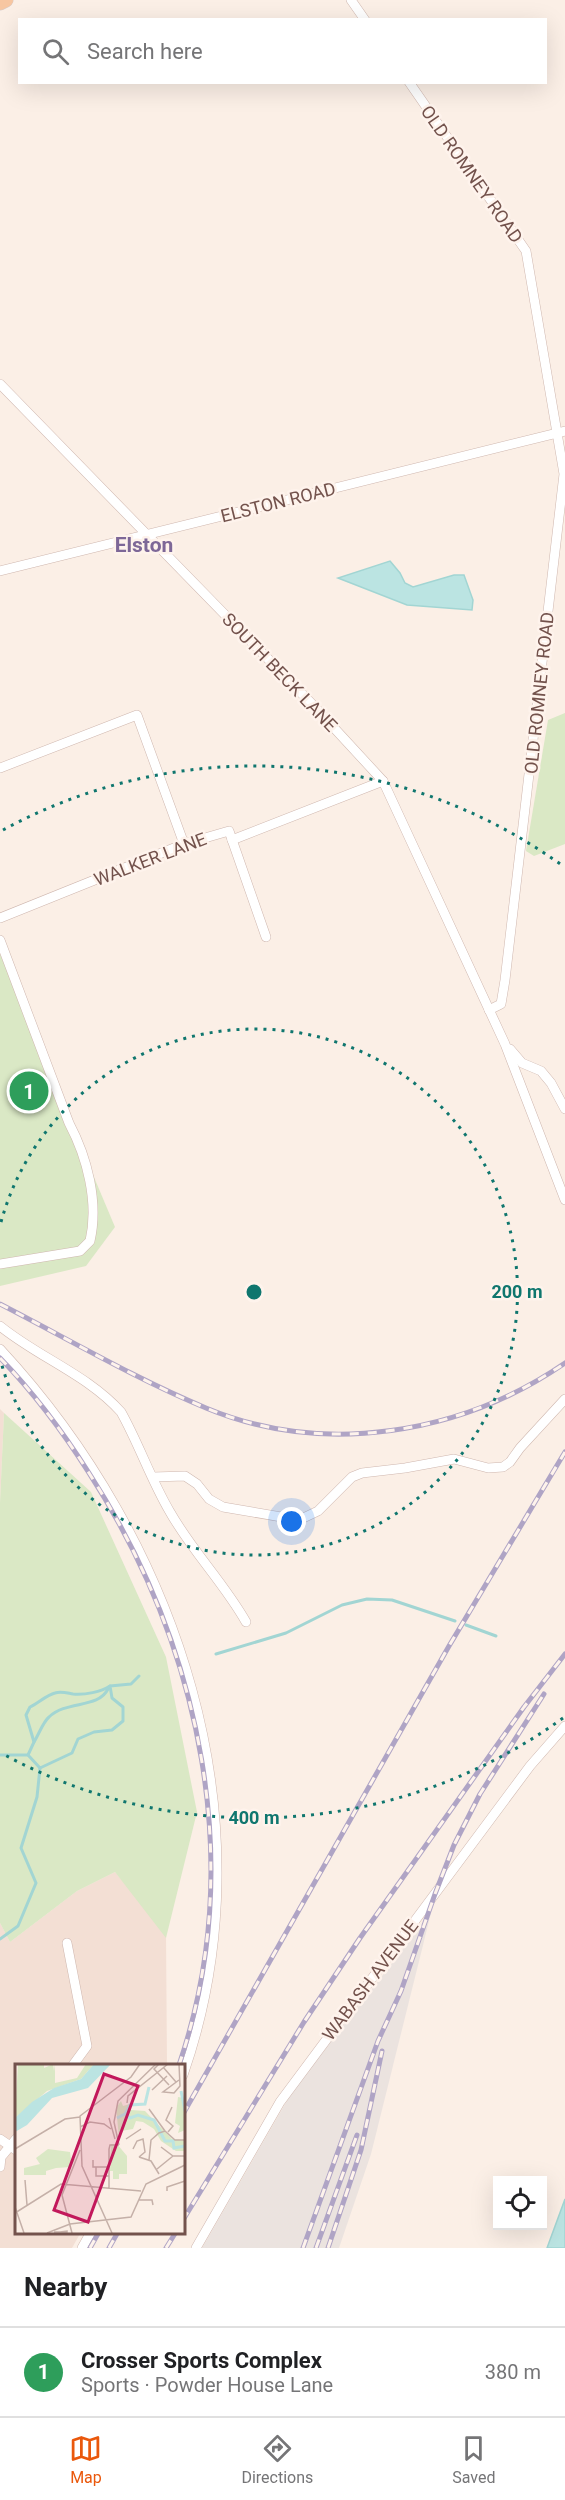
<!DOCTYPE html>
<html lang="en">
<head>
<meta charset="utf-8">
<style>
	:root { --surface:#fff; --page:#f2f2f2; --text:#202124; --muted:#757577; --line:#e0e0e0; --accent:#ea580c }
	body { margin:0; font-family:Roboto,sans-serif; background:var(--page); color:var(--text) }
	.controls { position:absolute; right:18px; bottom:18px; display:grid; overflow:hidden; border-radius:0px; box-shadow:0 6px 24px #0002 }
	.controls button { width:54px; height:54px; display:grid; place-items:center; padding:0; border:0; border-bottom:2px solid var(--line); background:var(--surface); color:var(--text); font:30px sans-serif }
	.you { position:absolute; left:292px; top:1522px; width:21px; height:21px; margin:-15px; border:4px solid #fff; border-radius:50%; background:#1a73e8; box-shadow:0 0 0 9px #1a73e833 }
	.badge { display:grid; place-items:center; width:39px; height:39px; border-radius:50%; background:var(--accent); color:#fff; font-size:20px; font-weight:700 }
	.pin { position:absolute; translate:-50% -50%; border:3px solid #fff; box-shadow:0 2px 6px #0006 }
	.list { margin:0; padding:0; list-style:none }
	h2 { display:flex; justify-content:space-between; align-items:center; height:78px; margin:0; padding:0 24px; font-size:26px }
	h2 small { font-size:20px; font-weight:400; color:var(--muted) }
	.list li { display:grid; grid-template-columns:39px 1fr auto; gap:18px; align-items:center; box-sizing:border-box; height:90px; padding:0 24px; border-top:2px solid var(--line) }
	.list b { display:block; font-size:22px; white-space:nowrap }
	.list p { margin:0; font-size:20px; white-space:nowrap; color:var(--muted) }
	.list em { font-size:20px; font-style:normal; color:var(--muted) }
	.icon { flex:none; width:33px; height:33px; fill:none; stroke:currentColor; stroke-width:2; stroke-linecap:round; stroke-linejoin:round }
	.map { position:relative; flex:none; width:565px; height:2248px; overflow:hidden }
	.search { position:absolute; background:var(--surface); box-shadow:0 6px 24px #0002; left:18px; right:18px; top:18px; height:66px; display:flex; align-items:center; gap:15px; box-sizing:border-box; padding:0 21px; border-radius:0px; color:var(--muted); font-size:22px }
	.sheet { height:168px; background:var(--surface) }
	nav { display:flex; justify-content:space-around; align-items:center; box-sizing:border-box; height:84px; border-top:2px solid var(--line); background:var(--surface); font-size:16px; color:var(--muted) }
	nav a { display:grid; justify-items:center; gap:3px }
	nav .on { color:var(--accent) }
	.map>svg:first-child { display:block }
</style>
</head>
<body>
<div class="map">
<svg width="565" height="2248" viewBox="0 0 565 2248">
	<rect width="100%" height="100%" fill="#fbefe6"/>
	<!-- residential -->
	<g fill="#f3dfd4">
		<path d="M 0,1409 L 4,1413 L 0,1503 Z"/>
		<path d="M 115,1872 L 166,1933 L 167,2065 L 16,2065 L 16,2232 L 81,2232 L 72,2248 L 0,2248 L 0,1923 L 10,1942 L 77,1891 Z"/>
	</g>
	<!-- industrial -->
	<path fill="#ebe3df" d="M 431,1913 L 371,2154 L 339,2248 L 202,2248 L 292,2092 Z"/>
	<!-- green -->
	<g fill="#dae8c5">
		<path d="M 565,713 L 565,844 L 534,856 L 526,851 L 548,720 Z"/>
		<path d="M 0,954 L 115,1227 L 86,1266 L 0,1286 Z"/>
		<path d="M 4,1413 L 91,1492 L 166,1657 L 197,1812 L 166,1938 L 115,1872 L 77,1891 L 10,1942 L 0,1923 L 0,1503 Z"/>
	</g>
	<!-- water -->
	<g fill="#bbe4e2" stroke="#a2d5d3" stroke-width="1.5">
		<path d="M 390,561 L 400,573 L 405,583 L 413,587 L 454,575 L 464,575 L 473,600 L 472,610 L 407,605 L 338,578 Z"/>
		<path d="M 565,2199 L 565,2248 L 547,2248 Z"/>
	</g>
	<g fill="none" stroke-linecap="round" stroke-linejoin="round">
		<!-- stream -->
		<g stroke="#a2d5d3" stroke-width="3">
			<path d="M 466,1625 L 496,1636"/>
			<path d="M 216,1654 L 286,1633 L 342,1605 L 367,1599 L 392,1600 L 455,1621"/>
			<path d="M 34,1742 C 39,1734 43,1722 49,1717 C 67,1700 98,1709 108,1689"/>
			<path d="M 0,1755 L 28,1755 L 40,1768 L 72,1753 L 78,1739 L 94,1732 L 112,1730 L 123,1721 L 123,1707 L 112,1698 L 110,1686 L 131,1684 L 139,1676"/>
			<path d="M 28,1755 L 34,1742 L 26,1715 L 30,1707 C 38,1703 47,1695 55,1693 C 61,1691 67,1693 73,1694 C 85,1695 101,1692 110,1686"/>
			<path d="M 0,1939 L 18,1926 L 36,1883 L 21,1848 L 37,1797 L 40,1768"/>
		</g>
		<!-- minor casing -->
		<g stroke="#cfb7af" stroke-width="10">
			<g id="minor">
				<path d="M 351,0 L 365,20"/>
				<path d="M 409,82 L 526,251 L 564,474 L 505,980 L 501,1004 L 489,1010"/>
				<path d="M 0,384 L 312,704 L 383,781 L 505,1044 L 565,1200"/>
				<path d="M 0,571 L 565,431"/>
				<path d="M 0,768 L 137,715 L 184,844"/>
				<path d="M 232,840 L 383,781"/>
				<path d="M 0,918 L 184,844 L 229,831 L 266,937"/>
				<path d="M 0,940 L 69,1123 C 87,1157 99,1202 90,1241 L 80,1251 L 0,1264"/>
				<path d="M 510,1049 L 522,1063 L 541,1071 L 551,1083 L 565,1109"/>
				<path d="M 0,1326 C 38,1357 88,1375 121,1412 C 139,1444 151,1480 170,1512 C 192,1551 224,1583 246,1622"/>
				<path d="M 0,1349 C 178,1541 272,1821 183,2075"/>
				<path d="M 153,1477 L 185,1476 L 197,1484 L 209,1499 L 223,1507 L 299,1520 L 318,1511 L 352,1477 L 362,1473 L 405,1468 L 454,1459 L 488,1468 L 503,1467 L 510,1462 L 520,1448 L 565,1399"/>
				<path d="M 67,1943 L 87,2046 L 73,2065"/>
				<path d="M 0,2139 L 16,2150"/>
				<path d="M 0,2167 L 1,2157 L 16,2139"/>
				<path d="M 82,2248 L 91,2232"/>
				<path d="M 196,2248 L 280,2102 L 530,1766 L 565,1726"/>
			</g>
		</g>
		<!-- primary casing -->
		<g stroke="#d5cbc9" stroke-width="15">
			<path id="primary" d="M 0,3 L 6,0"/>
		</g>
		<!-- minor -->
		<use href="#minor" stroke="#fff" stroke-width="9"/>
		<!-- primary -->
		<use href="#primary" stroke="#f7c6a1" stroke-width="14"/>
		<!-- rail casing -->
		<g stroke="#afa4c5" stroke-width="5">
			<g id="rail">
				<path d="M 0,1304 C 68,1339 136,1379 206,1408 C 324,1457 462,1434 565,1363"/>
				<path d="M 0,1358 C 34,1393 63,1432 89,1473 C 201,1647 247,1865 179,2065"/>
				<path d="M 183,2114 L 449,1646 L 565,1452"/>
				<path d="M 183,2220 L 304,2022 L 360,1938 L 524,1707 L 565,1654"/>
				<path d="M 90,2248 L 99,2232"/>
				<path d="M 109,2248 L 118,2232"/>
				<path d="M 166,2248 L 176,2232"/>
				<path d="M 303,2248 L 378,2041 L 401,1991 L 435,1894 L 454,1845 L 480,1794 L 544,1694"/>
				<path d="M 316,2248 L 357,2135"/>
				<path d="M 328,2248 L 361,2150 L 382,2051"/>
			</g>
		</g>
		<!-- rail -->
		<use href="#rail" stroke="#fef3ec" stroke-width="3" stroke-dasharray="9" stroke-linecap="butt"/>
	</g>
	<!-- distance rings -->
	<g fill="none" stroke="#0f766e" stroke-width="3" stroke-dasharray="3 6">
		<path d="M1 1222A263 263 0 1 1 1 1362"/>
		<path d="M563 1718A526 526 0 0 1 3 1754M3 830A526 526 0 0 1 563 866"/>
	</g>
	<g text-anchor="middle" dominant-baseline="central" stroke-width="5" stroke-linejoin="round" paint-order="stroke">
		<!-- street labels -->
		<g font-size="18" fill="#73524c" stroke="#fef3ec">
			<text transform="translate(472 174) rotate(55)">OLD ROMNEY ROAD</text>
			<text transform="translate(278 502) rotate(-14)">ELSTON ROAD</text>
			<text transform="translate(280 672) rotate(46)">SOUTH BECK LANE</text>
			<text transform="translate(539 693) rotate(-84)">OLD ROMNEY ROAD</text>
			<text transform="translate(150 859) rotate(-21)">WALKER LANE</text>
			<text transform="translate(370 1980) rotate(-53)">WABASH AVENUE</text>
		</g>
		<!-- quarter labels -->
		<g font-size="21" font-weight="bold" fill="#7d6797" stroke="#fef3ec">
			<text x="144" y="545">Elston</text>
		</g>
	</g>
	<!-- overview -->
	<g transform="translate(15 2064)">
		<rect width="170" height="170" fill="#fbefe6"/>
		<path d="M 3,0 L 29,0 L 29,4 L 38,0 L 39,7 L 40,0 L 40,19 L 62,14 L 71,0 L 79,0 L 66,15 L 32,27 L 0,54 ZM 163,33 L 169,34 L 170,66 L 163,69 L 165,62 L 160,59 ZM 106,37 L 108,42 L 115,40 L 116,46 L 130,47 L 157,75 L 169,76 L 169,87 L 161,87 L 146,77 L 139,65 L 128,58 L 121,57 L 118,65 L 106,67 L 104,73 L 101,44 ZM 96,80 L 102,80 L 112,92 L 112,110 L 104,110 L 104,115 L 98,115 L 98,107 L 95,107 ZM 33,85 L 55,88 L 56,95 L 60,95 L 56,103 L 41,104 L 31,107 L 31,111 L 9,111 L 9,104 L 25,100 L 21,94 Z" fill="#dae8c5"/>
		<path d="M 79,0 L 96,0 L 73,24 L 37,34 L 12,61 L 0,68 L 0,54 L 17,38 L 39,24 L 66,15 Z" fill="#bbe4e2"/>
		<path fill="none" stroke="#bbe4e2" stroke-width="3" d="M 166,27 L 170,47M 110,50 L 115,41 L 130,40 L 134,23M 102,54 L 110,50 L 115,54 L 123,51 L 139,56 L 150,77 L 158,77 L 159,84 L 170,82"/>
		<path fill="none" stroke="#c5b0a8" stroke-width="1.5" d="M 144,0 L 139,5 L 154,21M 164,0 L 165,22 L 159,29 L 148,28 L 164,16M 148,3 L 161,18M 137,26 L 152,12M 112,39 L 113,32 L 153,0M 134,45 L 150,67M 94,54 L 100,75M 65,63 L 75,58 L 89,60 L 96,65M 153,68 L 158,62 L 151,56 L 157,43M 111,75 L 126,65M 104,81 L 99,58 L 103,37 L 141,0M 146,83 L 158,92 L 169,92M 0,85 L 50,55 L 65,53M 118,85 L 122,77 L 128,75 L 130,88 L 124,93M 124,93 L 136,97 L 144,110M 78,96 L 78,103 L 94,103M 134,96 L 136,76 L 144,69 L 150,67 L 160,76 L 170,76M 81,103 L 81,112 L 94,112M 142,105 L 158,92M 10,116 L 12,141M 94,125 L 94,85 L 95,81 L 104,81M 152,127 L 152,123 L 170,117M 124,136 L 137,136 L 138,141M 0,143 L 9,169M 0,149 L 46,120 L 126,127M 39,168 L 52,168 L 52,167 L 45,168M 32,169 L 55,160 L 116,153 L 131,120 L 170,101M 57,169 L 47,131 L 65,86M 97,169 L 67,102 L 65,52 L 116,13 L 125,0"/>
		<path fill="#c2185b" fill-opacity="0.15" stroke="#c2185b" stroke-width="3" d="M 89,10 L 123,22 L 73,158 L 39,146 Z"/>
		<rect width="170" height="170" fill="none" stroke="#73524c" stroke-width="3"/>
	</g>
	<circle cx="254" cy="1292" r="9" fill="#0f766e" stroke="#fef3ec" stroke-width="3"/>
	<g font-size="18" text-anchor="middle" font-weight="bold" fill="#0f766e" stroke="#fef3ec" stroke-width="5" stroke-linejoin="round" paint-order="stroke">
		<text x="517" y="1298">200 m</text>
		<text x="254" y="1824">400 m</text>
	</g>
</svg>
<div class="controls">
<button><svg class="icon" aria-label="locate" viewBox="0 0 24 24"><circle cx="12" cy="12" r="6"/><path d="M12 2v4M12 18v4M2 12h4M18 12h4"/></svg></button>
</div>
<div class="you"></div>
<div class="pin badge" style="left:29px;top:1091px;background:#2e9e5b">1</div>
<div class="search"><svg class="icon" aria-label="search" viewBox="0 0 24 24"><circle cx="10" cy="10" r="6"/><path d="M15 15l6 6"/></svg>Search here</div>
</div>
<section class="sheet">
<h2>Nearby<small></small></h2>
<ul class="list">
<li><span class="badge" style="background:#2e9e5b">1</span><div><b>Crosser Sports Complex</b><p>Sports · Powder House Lane</p></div><em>380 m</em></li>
</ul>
</section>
<nav>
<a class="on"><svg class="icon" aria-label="map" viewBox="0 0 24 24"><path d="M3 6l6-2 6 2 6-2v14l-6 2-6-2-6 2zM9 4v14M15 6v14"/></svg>Map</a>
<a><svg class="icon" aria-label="directions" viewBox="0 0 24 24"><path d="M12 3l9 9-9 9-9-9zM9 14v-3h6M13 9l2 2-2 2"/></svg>Directions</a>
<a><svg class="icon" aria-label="saved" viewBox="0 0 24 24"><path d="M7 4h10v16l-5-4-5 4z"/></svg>Saved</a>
</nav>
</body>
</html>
